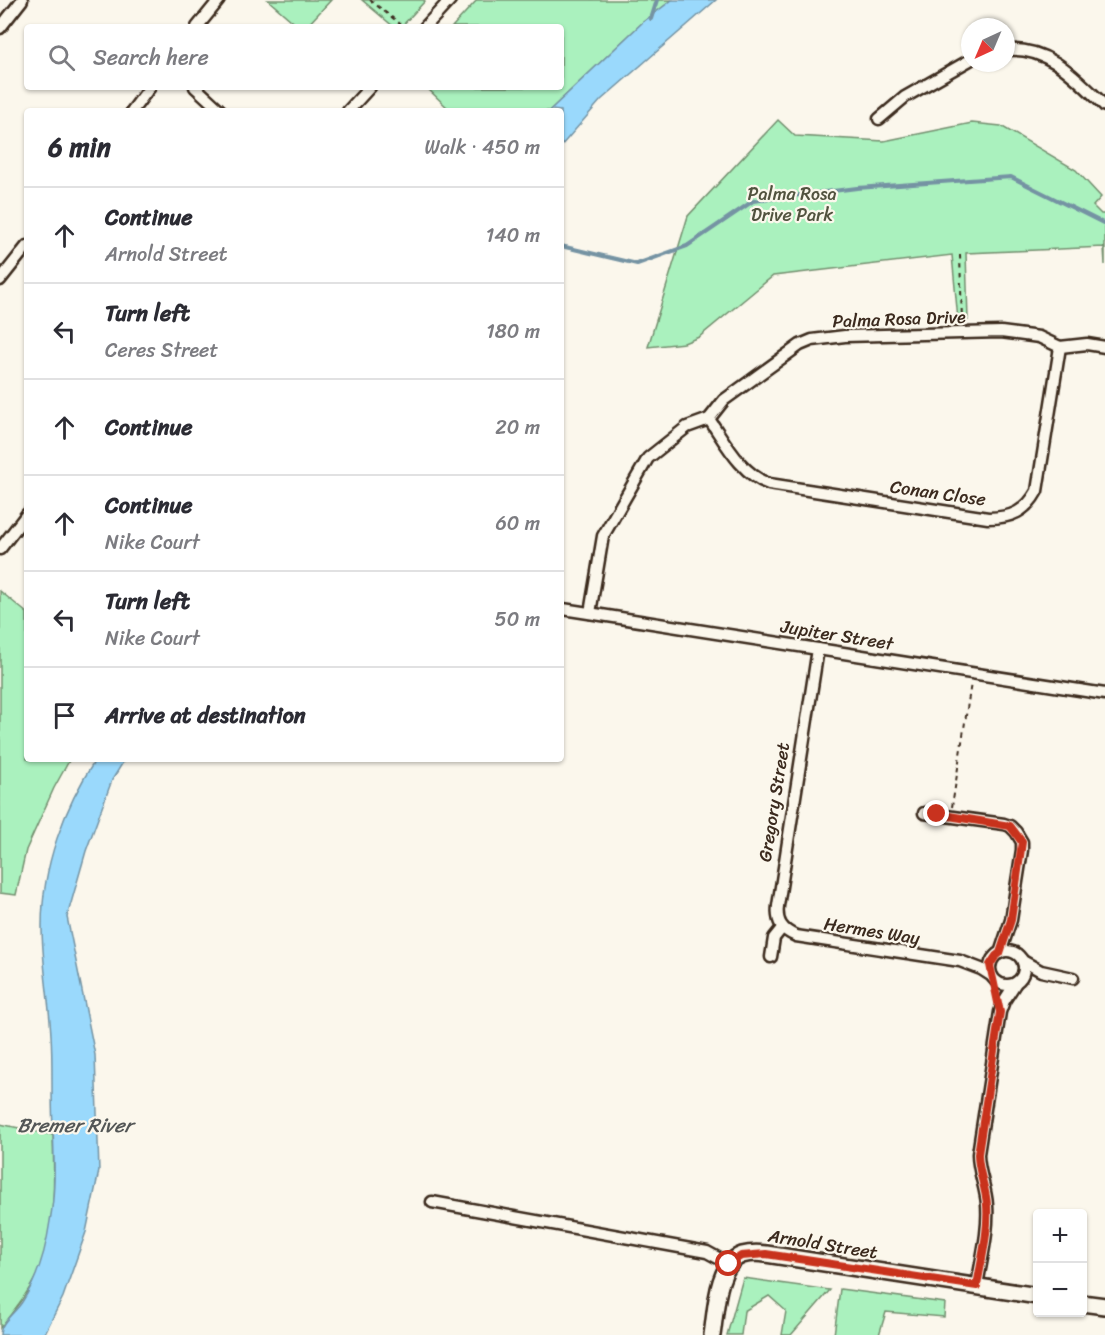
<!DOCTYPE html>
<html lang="en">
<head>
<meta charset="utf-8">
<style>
	:root { --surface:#fff; --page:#f2f2f3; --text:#2b2b33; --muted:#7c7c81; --line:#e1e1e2 }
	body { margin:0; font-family:Sriracha,sans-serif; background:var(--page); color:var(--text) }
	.controls { position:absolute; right:18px; bottom:18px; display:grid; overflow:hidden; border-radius:6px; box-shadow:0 2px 4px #0004 }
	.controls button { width:54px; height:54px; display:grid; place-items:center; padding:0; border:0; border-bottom:2px solid var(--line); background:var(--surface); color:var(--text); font:30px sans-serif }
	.compass { position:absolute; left:961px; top:18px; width:54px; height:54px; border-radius:50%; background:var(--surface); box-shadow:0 2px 4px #0004; rotate:224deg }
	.stop { position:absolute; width:18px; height:18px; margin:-14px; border:4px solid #c8321e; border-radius:50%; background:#fff }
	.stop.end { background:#c8321e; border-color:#fff; box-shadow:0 2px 6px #0008 }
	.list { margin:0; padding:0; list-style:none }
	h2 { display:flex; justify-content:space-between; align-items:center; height:78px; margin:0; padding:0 24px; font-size:26px }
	h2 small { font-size:20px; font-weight:400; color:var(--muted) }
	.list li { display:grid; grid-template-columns:39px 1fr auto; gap:18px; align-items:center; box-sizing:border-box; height:96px; padding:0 24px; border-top:2px solid var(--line) }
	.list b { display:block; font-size:22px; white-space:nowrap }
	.list p { margin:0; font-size:20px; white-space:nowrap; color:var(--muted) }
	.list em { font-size:20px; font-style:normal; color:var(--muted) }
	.icon { flex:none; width:33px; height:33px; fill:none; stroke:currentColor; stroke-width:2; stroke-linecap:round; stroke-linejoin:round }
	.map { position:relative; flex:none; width:1105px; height:1335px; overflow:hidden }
	.search { position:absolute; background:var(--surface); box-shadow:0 2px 4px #0004; left:24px; top:24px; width:540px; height:66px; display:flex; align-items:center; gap:15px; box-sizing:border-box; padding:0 21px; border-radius:6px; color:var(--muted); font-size:22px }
	.panel { position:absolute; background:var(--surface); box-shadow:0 2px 4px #0004; left:24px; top:108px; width:540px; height:654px; border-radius:6px }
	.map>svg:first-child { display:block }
</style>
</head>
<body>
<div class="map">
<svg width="1105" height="1335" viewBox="0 0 1105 1335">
	<rect width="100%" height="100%" fill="#fbf7ec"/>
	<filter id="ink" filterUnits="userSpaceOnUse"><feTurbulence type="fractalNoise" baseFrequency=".0167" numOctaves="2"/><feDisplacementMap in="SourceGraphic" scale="12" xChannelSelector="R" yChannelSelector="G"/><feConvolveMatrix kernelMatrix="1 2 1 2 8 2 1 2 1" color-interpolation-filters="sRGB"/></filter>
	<g filter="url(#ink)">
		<!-- green -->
		<g fill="#aaf1be" stroke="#728e6e" stroke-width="1.5">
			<path d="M 268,0 L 331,0 L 306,27 L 299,27 Z"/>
			<path d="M 362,0 L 424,0 L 425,1 L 401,27 L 394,27 Z"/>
			<path d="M 477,0 L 672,0 L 643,22 L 549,111 L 451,111 L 426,87 L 561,87 L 561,27 L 452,27 Z"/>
			<path d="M 778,120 L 795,136 L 884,141 L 972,123 L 1001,126 L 1076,170 L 1101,197 L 1093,206 L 1101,214 L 1105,214 L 1105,265 L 1104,247 L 966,253 L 968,320 L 958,320 L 952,255 L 773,276 L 699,337 L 684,343 L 648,347 L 688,216 Z"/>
			<path d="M 0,591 L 27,613 L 27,759 L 70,759 L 54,788 L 26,850 L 16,895 L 0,893 Z"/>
			<path d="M 0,1124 L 53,1135 C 54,1175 56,1224 42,1263 C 33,1287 16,1308 0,1328 Z"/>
			<path d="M 743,1278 L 830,1290 L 791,1335 L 782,1335 L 786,1311 L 769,1296 L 744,1311 L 741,1335 L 727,1335 Z"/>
			<path d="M 840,1289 L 945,1303 L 944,1317 L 886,1312 L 879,1335 L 834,1335 Z"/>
		</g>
		<!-- water -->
		<g fill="#9ad9fc" stroke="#7493a3" stroke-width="1.5">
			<path d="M 672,0 L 716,0 L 601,100 L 561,146 L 561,111 L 550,110 L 643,22 Z"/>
			<path d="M 96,759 L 125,759 L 112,780 L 86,851 L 67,917 L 95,1055 L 99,1171 L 86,1232 L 63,1297 L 44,1335 L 0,1335 C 0,1322 15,1313 22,1302 C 38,1278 46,1249 50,1221 C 56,1189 54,1158 53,1126 C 51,1095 53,1065 51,1035 C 49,998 42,962 42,926 C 42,867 64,807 96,759 Z"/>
		</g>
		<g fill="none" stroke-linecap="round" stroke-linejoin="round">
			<!-- stream -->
			<g stroke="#7493a3" stroke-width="4">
				<path d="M 651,19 L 657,0"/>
				<path d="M 561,246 L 637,264 L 687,246 L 753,201 L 857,188 L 1011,177 L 1105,224"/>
			</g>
			<!-- minor casing -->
			<g stroke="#3b2a1e" stroke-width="15">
				<g id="minor">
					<path d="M 197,27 L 219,0"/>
					<path d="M 425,27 L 450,0"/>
					<path d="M 0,28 L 22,0"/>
					<path d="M 1006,50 C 1049,46 1077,79 1105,106"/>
					<path d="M 195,87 L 221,111"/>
					<path d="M 132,111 L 150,87"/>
					<path d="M 348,111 L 370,87"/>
					<path d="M 879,119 L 905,97 L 970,60"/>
					<path d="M 0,280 L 27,246"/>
					<path d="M 709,419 C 725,442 741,474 769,484 L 988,518 C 1012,518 1026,511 1037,491 L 1060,347"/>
					<path d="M 0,549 L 27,514"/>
					<path d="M 563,609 L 1105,694"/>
					<path d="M 590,613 L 603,536 L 648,458 L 687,427 L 709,419 L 724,400 L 800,345 L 812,340 L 845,336 L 1001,332 L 1039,337 L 1060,347 L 1087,344 L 1105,347"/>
					<path d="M 818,649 L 778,906 C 776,922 782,930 796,936 L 960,961 L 981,969 L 992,976"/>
					<path d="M 924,813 L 1004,824 L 1010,826 L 1016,832 L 1022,842 L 1022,850 L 1011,920 L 1000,953"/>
					<circle cx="1007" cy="968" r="17"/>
					<path d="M 771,957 L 774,938 L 782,928"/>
					<path d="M 1023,961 L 1041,971 L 1073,978"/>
					<path d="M 432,1202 L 707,1252 L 729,1264"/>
					<path d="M 977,1286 C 981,1260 989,1232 987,1205 C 986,1187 978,1172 978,1154 L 1000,1012 L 1004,1001 L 1015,984"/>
				</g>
			</g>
			<!-- secondary casing -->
			<g stroke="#3b2a1e" stroke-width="20">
				<g id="secondary">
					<path d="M 1082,1303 L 1105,1306"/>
					<path d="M 712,1335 C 716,1312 716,1264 742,1255 C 750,1253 758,1253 766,1254 L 1038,1296"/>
				</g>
			</g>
			<!-- path -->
			<g stroke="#3b2a1e" stroke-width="2" stroke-dasharray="4.5 4.5" stroke-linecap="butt">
				<path d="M 370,0 L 404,27"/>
				<path d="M 960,255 L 962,321"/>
				<path d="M 952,807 L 971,683"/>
			</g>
			<!-- minor -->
			<use href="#minor" stroke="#fbf7ec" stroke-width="10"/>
			<!-- secondary -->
			<use href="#secondary" stroke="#fbf7ec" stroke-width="15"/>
		</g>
	</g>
	<g fill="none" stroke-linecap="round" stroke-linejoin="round" filter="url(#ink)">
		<!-- route -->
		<path stroke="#c8321e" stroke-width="8" d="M 729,1264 L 741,1256 L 766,1254 L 977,1286 C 981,1261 989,1232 987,1205 C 986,1187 978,1172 978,1154 L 1000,1012 L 990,965 L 996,956 L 1000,953 L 1011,920 L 1022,842 L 1010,826 L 937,814"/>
	</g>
	<g text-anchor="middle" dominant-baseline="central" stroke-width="4.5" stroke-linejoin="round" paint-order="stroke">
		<!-- park labels -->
		<g font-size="18" fill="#51523e" stroke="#fbf7ec">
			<text x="792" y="194">Palma Rosa<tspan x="792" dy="21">Drive Park</tspan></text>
		</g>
		<!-- street labels -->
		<g font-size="18" fill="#3b2a1e" stroke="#fbf7ec">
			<text transform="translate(899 319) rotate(-2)">Palma Rosa Drive</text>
			<text transform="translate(938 493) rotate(8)">Conan Close</text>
			<text transform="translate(837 635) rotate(9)">Jupiter Street</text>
			<text transform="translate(774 802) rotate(-81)">Gregory Street</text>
			<text transform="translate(872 931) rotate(9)">Hermes Way</text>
			<text transform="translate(823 1244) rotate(9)">Arnold Street</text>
		</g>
		<!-- water labels -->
		<g font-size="20" font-style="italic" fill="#535656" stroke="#fbf7ec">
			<text x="75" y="1125">Bremer River</text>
		</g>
	</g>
</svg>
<div class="controls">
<button>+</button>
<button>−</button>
</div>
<svg class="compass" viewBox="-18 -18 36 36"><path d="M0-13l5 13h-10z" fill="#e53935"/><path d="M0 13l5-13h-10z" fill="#7c7c81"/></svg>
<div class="stop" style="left:729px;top:1264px"></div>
<div class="stop end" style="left:937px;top:814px"></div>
<div class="search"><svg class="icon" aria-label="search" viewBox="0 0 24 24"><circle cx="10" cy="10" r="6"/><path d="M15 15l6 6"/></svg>Search here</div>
<section class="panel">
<h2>6 min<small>Walk · 450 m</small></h2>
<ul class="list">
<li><svg class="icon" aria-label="ahead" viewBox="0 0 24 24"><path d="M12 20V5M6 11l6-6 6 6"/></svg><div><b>Continue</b><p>Arnold Street</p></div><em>140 m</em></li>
<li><svg class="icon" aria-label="left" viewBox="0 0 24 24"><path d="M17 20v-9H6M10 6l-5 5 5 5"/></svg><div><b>Turn left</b><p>Ceres Street</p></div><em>180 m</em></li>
<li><svg class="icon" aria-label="ahead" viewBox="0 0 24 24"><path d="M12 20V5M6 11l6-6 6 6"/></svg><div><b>Continue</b></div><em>20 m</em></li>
<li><svg class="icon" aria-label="ahead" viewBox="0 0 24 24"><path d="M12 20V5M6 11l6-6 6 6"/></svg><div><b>Continue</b><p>Nike Court</p></div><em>60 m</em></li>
<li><svg class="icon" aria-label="left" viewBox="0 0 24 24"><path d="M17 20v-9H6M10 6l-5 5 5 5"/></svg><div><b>Turn left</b><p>Nike Court</p></div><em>50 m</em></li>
<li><svg class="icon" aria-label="arrive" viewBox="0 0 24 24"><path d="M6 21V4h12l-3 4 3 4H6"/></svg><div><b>Arrive at destination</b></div></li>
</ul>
</section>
</div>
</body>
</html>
